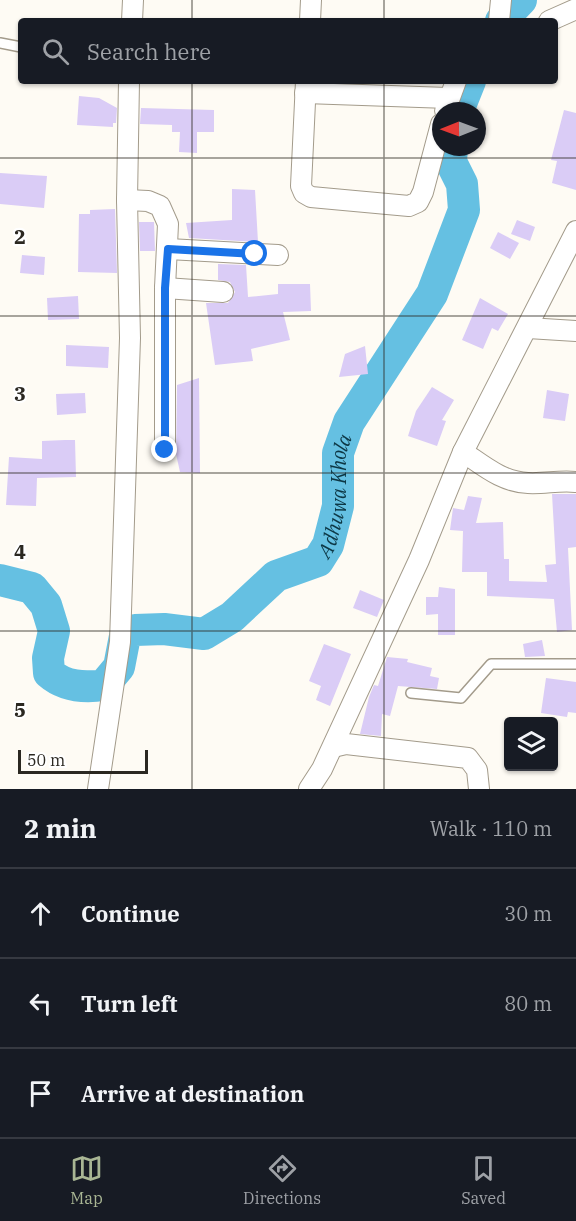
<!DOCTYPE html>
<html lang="en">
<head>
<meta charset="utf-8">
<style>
	:root { --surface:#171b24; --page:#242831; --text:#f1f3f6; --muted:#9ea1a6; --line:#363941; --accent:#a9b694 }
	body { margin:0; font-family:"IBM Plex Serif",serif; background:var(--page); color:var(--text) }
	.controls { position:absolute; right:18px; bottom:18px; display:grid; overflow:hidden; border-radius:6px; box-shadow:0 2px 4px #0004 }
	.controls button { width:54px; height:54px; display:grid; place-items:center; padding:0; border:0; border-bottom:2px solid var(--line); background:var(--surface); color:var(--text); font:30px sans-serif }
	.compass { position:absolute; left:432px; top:102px; width:54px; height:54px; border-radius:50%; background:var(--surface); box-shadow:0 2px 4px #0004; rotate:269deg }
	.scale { position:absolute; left:18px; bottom:15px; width:130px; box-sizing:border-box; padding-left:6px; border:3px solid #2b2821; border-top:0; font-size:16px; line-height:21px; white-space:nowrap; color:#2b2821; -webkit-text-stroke:4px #fff; paint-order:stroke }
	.stop { position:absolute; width:18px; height:18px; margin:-14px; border:4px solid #1a73e8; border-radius:50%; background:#fff }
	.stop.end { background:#1a73e8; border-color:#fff; box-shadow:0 2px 6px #0008 }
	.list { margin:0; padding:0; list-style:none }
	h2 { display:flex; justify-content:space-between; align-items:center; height:78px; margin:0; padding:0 24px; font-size:26px }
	h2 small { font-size:20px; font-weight:400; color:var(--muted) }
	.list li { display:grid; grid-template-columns:39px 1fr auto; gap:18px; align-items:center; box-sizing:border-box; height:90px; padding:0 24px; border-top:2px solid var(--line) }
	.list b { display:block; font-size:22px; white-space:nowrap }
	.list em { font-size:20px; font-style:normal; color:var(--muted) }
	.icon { flex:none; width:33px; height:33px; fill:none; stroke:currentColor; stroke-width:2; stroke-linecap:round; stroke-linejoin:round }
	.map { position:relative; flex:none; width:576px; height:789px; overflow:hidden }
	.search { position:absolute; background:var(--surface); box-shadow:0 2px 4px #0004; left:18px; right:18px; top:18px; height:66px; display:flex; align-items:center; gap:15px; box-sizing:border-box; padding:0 21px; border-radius:6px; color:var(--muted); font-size:22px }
	.sheet { height:348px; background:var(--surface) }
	nav { display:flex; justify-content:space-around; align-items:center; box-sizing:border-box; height:84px; border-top:2px solid var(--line); background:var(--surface); font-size:16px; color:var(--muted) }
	nav a { display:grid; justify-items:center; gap:3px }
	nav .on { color:var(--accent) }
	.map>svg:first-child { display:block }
</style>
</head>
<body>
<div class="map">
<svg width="576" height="789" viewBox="0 0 576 789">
	<rect width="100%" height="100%" fill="#fefbf4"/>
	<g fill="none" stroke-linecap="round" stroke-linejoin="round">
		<!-- river -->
		<g stroke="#65c0e2" stroke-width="32">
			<path d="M 501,21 L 521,0"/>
			<path d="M 458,111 L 470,81"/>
			<path id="s1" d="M 0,580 L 32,588 L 46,605 L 54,631 L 48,658 L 49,673 C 65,687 84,688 104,685 L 119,667 L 125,636 L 135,630 L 164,629 L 204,634 L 232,617 L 276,576 L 318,561 L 328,545 L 338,506 L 338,453 L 349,422 L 432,294 L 464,210 L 462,184 L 451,162 L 452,147"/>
		</g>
	</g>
	<!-- building -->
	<g fill="#daccf6">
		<path d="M 79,96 L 99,98 L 117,108 L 116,123 L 113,123 L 113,127 L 77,125 Z"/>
		<path d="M 141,108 L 214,110 L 214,132 L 197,132 L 197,153 L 179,152 L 180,132 L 172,132 L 172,125 L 140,124 Z"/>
		<path d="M 564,110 L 576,113 L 576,190 L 552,183 L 557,161 L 551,160 Z"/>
		<path d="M 0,173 L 47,176 L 44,208 L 0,204 Z"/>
		<path d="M 232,189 L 255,190 L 258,242 L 189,238 L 186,223 L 232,220 Z"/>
		<path d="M 115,209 L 117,273 L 78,272 L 79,214 L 90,214 L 90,210 Z"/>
		<path d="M 517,220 L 535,227 L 530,241 L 511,234 Z"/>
		<path d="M 139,222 L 154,222 L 155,251 L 140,251 Z"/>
		<path d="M 498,232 L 519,243 L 510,259 L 490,248 Z"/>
		<path d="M 22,255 L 45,257 L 44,275 L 20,273 Z"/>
		<path d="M 218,264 L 246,265 L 248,297 L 278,294 L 278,284 L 310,284 L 311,311 L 283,312 L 290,340 L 251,349 L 253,361 L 215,365 L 206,303 L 228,303 L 235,292 L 230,282 L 218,280 Z"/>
		<path d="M 78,296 L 79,319 L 48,320 L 47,298 Z"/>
		<path d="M 480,298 L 508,314 L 498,331 L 492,328 L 483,349 L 462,340 Z"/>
		<path d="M 66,345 L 109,347 L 108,368 L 66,366 Z"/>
		<path d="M 365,346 L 368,374 L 339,377 L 345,354 Z"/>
		<path d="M 199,378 L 200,473 L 180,472 L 176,454 L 177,385 Z"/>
		<path d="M 432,387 L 454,400 L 442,420 L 446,421 L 437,446 L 408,436 L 416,411 Z"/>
		<path d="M 547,390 L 569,394 L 565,421 L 543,418 Z"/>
		<path d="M 85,393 L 86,413 L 57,415 L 56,394 Z"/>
		<path d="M 65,440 L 75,440 L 76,477 L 37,478 L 36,506 L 6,505 L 9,457 L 42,459 L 42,441 Z"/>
		<path d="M 552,494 L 576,494 L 576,547 L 568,548 L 572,630 L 557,632 L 554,599 L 487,596 L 487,572 L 462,572 L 463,531 L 450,530 L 453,508 L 464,510 L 468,496 L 482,498 L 476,523 L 503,522 L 504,559 L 509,559 L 509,581 L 547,582 L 545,565 L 556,564 Z"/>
		<path d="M 439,587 L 455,589 L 455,635 L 438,635 L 438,614 L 426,615 L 426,597 L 438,597 Z"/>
		<path d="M 360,590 L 384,600 L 377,617 L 353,608 Z"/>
		<path d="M 542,640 L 545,656 L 525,657 L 523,644 Z"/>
		<path d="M 324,644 L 351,654 L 330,706 L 316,700 L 321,686 L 309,681 Z"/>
		<path d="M 387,657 L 408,659 L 407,662 L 432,668 L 430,676 L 439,678 L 437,689 L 398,686 L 390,716 L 382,714 L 381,736 L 360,734 L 369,697 L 374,685 L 378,686 Z"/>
		<path d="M 546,678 L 576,682 L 576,713 L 568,712 L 567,717 L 541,713 Z"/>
	</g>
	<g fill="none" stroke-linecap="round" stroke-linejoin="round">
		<!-- lane casing -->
		<g stroke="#a39b8b" stroke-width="12">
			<g id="lane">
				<path d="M 0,43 L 21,47"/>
				<path d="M 411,693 L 461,698 L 491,664 L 576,664"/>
			</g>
		</g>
		<!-- street casing -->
		<g stroke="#a39b8b" stroke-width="22">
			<g id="street">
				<path d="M 132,21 L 133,0"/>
				<path d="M 310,21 L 311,0"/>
				<path d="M 499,21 L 501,0"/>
				<path d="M 549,21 L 576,9"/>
				<path d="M 306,81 L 301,186 L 304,193 L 311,197 L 409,206 L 418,202 L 423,192 L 441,124"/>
				<path d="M 305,93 L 448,98"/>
				<path d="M 445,111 L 456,81"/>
				<path d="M 127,200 L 148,201 L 160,206 L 168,224 L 165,288 L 165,450"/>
				<path d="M 168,249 L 278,255"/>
				<path d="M 165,288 L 223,292"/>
				<path d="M 528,328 L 576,331"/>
				<path d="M 463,452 C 484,466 502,482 528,483 C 544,484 560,480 576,482"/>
				<path d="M 333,747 L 346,744 L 468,758 L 477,770 L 479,789"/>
				<path d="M 98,789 L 120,642 L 130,338 L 127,200 L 129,81"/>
				<path d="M 309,789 L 322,769 L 419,560 L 463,452 L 576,231"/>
			</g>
		</g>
		<!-- lane -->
		<use href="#lane" stroke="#fff" stroke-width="9"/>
		<!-- street -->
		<use href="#street" stroke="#fff" stroke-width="20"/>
	</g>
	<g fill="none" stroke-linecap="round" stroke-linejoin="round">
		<!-- route -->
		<path stroke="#1a73e8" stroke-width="8" d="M 165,450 L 165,288 L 168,249 L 255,254"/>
	</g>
	<!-- grid -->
	<path fill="none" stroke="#2b2821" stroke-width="1.5" stroke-opacity="0.55" d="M 192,0 L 192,21M 384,0 L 384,21M 192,81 L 192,789M 384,81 L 384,789M 0,158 L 576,158M 0,316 L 576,316M 0,473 L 576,473M 0,631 L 576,631"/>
	<g text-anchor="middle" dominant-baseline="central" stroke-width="4.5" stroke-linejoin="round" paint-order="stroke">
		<!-- water labels -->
		<g font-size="20" font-style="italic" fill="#0d3745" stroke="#fff">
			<text stroke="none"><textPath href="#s1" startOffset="526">Adhuwa Khola</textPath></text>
		</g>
	</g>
	<g font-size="20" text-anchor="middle" font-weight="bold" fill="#2b2821" stroke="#fff" stroke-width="4.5" stroke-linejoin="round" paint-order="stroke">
		<text x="20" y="244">2</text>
		<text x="20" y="401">3</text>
		<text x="20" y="559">4</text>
		<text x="20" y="717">5</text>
	</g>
</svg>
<div class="controls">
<button><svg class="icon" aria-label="layers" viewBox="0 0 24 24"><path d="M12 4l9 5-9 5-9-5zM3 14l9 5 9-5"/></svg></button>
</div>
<svg class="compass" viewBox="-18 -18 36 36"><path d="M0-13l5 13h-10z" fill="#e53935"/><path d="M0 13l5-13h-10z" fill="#9ea1a6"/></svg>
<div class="scale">50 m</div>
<div class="stop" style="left:255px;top:254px"></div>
<div class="stop end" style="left:165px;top:450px"></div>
<div class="search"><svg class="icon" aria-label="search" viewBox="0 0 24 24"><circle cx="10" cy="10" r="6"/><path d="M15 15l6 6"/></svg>Search here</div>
</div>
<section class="sheet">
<h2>2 min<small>Walk · 110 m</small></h2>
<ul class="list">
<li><svg class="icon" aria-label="ahead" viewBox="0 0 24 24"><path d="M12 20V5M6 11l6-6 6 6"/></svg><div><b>Continue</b></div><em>30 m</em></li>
<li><svg class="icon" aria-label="left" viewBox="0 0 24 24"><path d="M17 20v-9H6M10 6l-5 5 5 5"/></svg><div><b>Turn left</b></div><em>80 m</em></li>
<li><svg class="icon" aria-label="arrive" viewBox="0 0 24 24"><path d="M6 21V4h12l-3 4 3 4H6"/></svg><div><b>Arrive at destination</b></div></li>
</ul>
</section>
<nav>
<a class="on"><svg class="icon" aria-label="map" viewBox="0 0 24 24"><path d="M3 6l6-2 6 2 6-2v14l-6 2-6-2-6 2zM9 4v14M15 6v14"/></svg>Map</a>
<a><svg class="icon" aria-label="directions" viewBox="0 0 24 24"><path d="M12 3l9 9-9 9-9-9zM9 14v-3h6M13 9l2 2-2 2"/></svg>Directions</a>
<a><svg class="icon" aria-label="saved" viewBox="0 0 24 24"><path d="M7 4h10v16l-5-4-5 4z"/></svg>Saved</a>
</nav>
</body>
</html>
